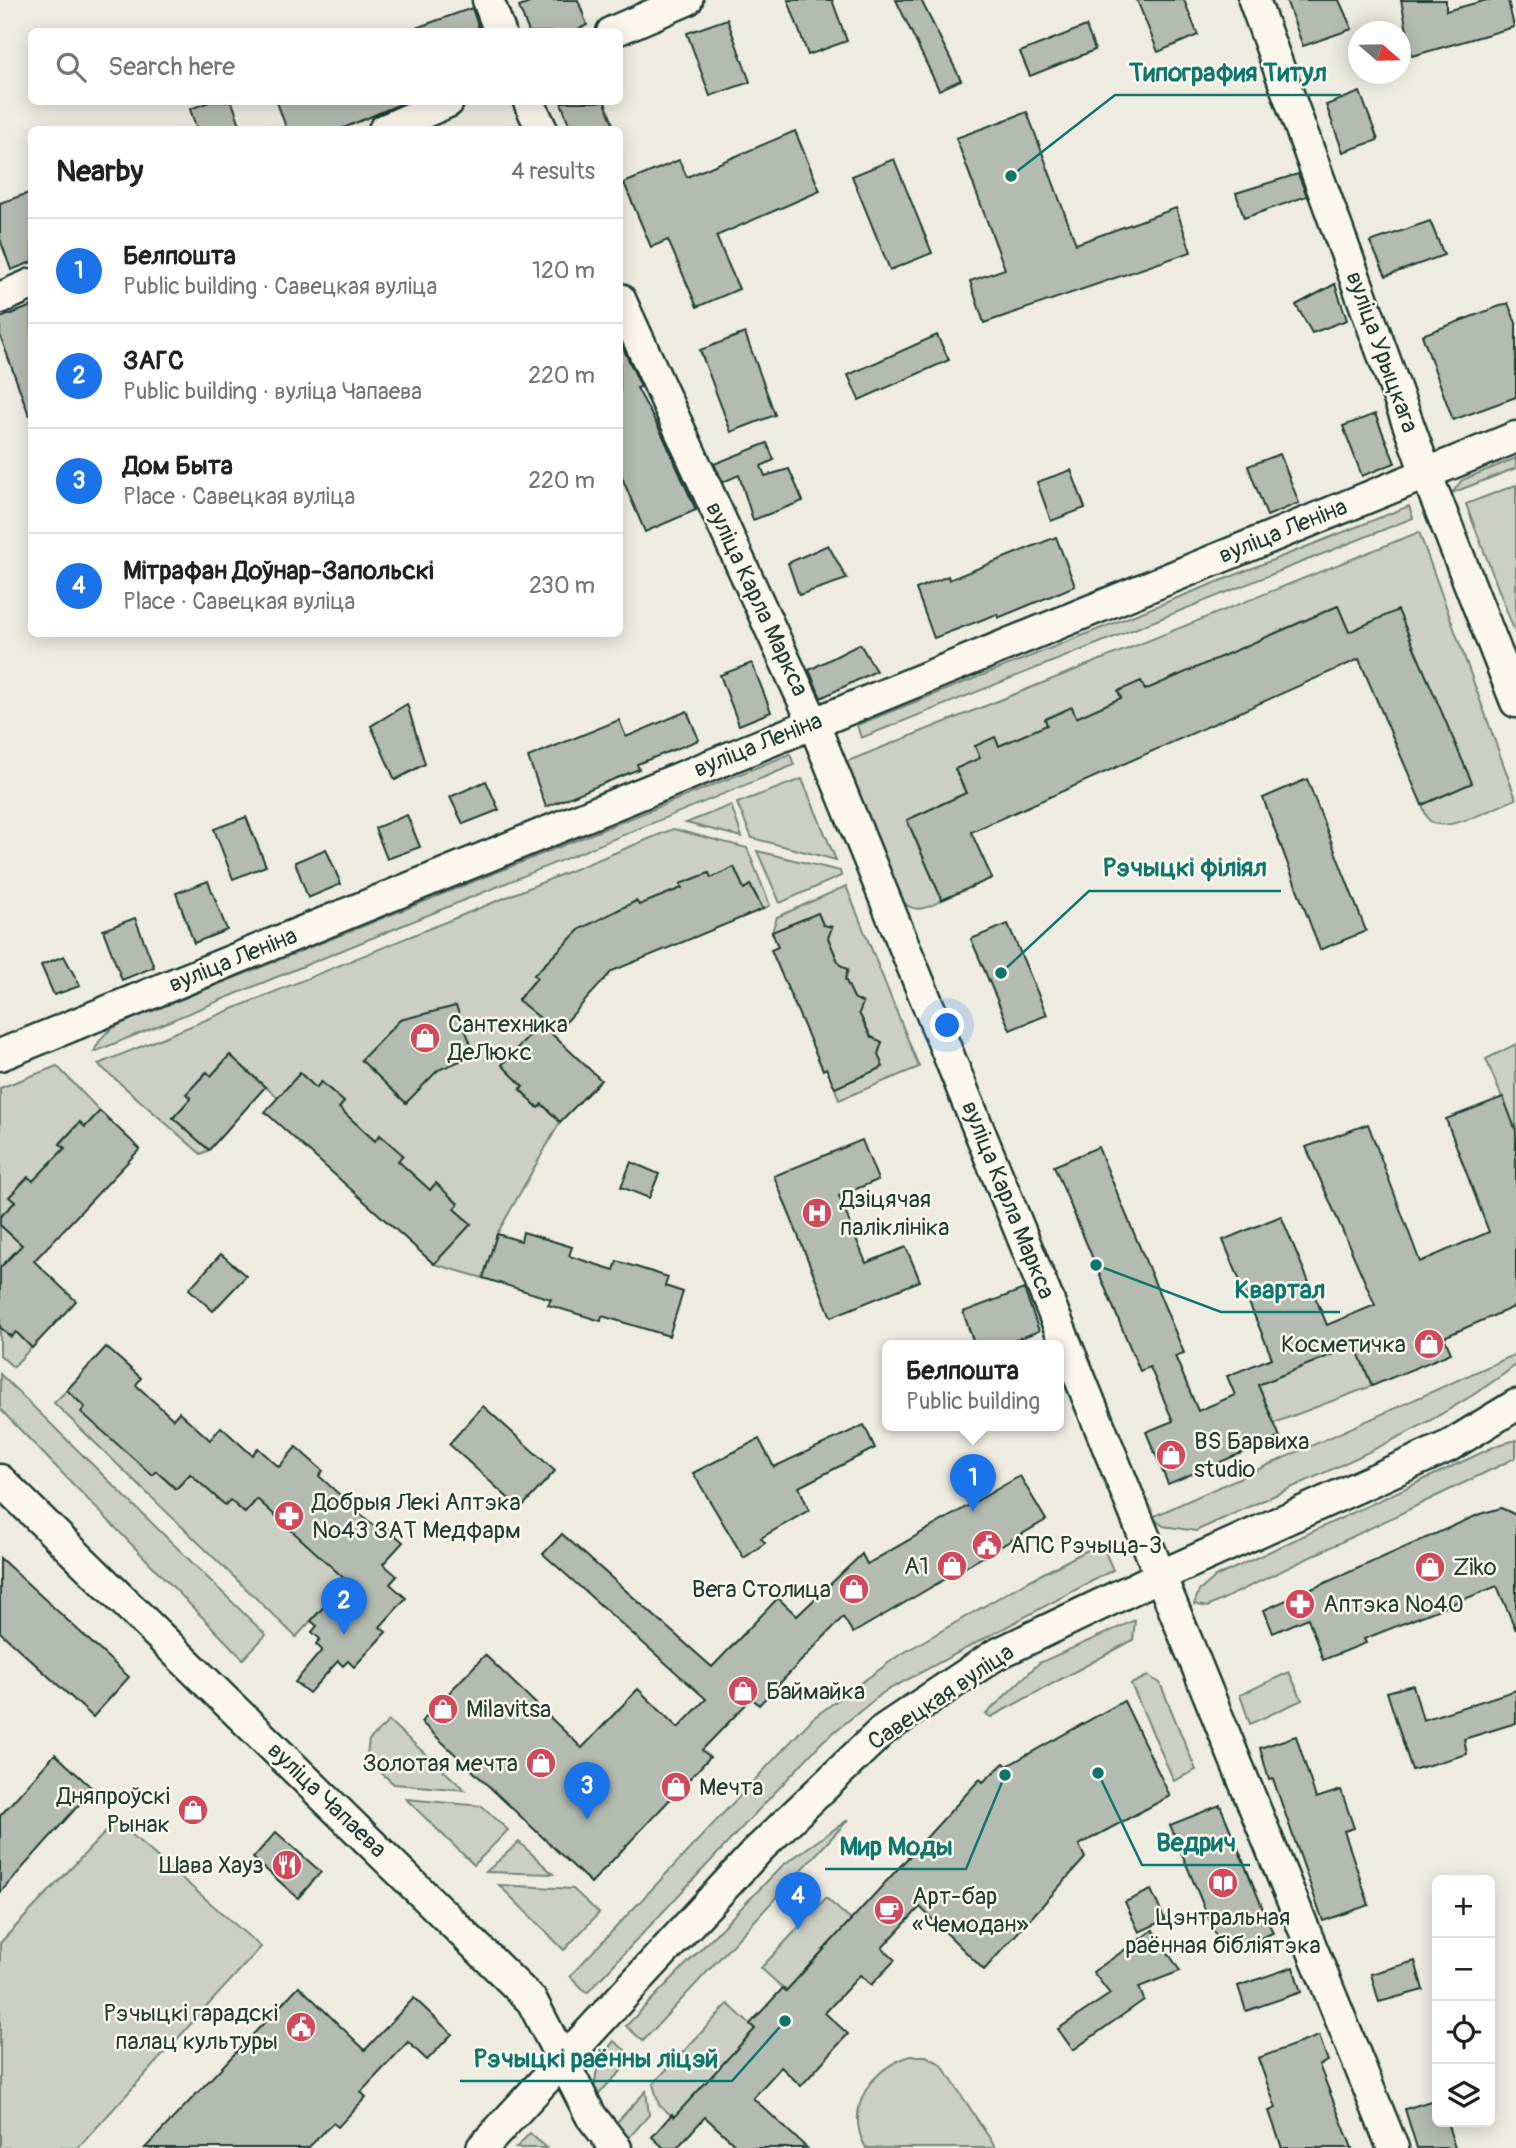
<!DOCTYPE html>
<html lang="en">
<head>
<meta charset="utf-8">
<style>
	:root { --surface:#fff; --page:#f2f2f2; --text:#202124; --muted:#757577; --line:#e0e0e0; --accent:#1a73e8 }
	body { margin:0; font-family:Pangolin,sans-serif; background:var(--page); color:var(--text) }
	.controls { position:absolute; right:21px; bottom:21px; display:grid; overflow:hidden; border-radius:10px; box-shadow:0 4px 18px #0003 }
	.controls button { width:63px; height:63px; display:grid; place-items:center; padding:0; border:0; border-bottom:2px solid var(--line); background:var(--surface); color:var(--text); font:35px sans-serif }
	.compass { position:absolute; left:1348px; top:21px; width:63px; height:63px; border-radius:50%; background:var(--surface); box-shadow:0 4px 18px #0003; rotate:110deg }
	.you { position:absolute; left:948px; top:1026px; width:24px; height:24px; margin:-18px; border:5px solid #fff; border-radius:50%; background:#1a73e8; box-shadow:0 0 0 10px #1a73e833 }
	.badge { display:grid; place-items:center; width:46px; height:46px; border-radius:50%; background:var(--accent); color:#fff; font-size:23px; font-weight:700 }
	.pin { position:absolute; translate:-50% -58px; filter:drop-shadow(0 2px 4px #0008) }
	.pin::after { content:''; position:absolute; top:37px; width:24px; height:21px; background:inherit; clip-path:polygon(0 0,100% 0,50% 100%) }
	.popup { position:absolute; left:882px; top:1340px; width:182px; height:91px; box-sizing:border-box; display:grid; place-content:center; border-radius:10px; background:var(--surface); filter:drop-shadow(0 2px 5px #0005); font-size:23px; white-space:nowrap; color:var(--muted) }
	.popup b { font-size:26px; color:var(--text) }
	.popup::after { content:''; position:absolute; left:50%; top:100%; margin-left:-14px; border:14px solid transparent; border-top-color:var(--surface) }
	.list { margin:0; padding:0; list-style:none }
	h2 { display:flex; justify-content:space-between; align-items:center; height:91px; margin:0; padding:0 28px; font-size:30px }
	h2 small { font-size:23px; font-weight:400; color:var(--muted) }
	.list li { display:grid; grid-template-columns:46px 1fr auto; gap:21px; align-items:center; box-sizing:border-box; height:105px; padding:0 28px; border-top:2px solid var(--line) }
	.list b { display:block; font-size:26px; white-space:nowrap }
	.list p { margin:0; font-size:23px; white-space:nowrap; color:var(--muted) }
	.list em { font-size:23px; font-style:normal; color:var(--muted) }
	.icon { flex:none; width:38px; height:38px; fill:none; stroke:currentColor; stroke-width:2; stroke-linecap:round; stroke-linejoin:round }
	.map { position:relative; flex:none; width:1516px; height:2148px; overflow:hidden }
	.search { position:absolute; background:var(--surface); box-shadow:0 4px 18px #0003; left:28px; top:28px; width:595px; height:77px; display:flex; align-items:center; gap:18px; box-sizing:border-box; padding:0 24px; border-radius:10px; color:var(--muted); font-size:26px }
	.panel { position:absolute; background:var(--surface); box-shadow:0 4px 18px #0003; left:28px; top:126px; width:595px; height:511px; border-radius:10px }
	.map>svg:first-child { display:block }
</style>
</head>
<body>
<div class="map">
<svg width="1516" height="2148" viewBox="0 0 1516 2148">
	<rect width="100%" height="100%" fill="#eeece1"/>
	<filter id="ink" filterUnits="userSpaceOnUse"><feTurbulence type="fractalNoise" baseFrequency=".0143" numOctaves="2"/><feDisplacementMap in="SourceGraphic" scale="14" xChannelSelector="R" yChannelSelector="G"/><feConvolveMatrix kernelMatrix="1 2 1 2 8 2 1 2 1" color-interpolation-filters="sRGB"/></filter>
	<g filter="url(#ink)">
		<!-- green -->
		<g fill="#cbcfc4" stroke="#75867c" stroke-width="2">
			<path d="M 1516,458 L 1516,468 L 1452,493 L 1462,480 Z"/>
			<path d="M 1516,485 L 1516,635 L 1466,504 Z"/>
			<path d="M 1409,506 L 1413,518 L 861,738 L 857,725 Z"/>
			<path d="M 1419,532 L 1516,799 C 1498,806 1444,836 1429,820 C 1426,817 1424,809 1422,805 L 1472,783 L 1398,611 L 1349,632 L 1337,606 L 1145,690 L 1141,681 L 1121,698 L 1076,718 L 1072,707 L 1045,719 L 1047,725 L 999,746 L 975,746 L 980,758 L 955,769 L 966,793 L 907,820 L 942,900 C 927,909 912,915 900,898 L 843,763 Z"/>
			<path d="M 790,754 L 794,765 L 94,1052 C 101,1035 109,1029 125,1022 Z"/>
			<path d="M 802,779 L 836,860 L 752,838 L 737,803 Z"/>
			<path d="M 731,805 L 742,837 L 686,823 Z"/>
			<path d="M 673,829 L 747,848 L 770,905 L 763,909 L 751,885 L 744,889 L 734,867 L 711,878 L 709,873 L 680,884 L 682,888 L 639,905 L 636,901 L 580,929 L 534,975 L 537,978 L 518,1000 L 543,1020 L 502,1065 L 523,1086 L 520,1090 L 537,1107 L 542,1104 L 560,1122 L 497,1234 L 483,1278 L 434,1264 L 471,1223 L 454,1209 L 458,1203 L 436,1184 L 430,1190 L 398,1161 L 380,1135 L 375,1141 L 339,1108 L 344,1102 L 322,1082 L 316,1088 L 300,1073 L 278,1098 L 230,1055 L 211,1076 L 206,1072 L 187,1094 L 191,1098 L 173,1118 L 209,1150 L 201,1154 L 98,1064 Z"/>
			<path d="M 757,851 L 840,871 L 841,876 L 780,903 Z"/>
			<path d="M 846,886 L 919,1067 L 839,1100 L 835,1088 L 882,1067 L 878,1054 L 882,1042 L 871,1037 L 859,1013 L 862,1003 L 854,998 L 845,979 L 848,970 L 839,964 L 828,938 L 832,927 L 823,925 L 818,913 L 772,932 L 777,917 Z"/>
			<path d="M 1516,1044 L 1516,1131 L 1486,1059 Z"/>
			<path d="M 57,1066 L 100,1111 L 85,1127 L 80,1122 L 60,1143 L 65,1148 L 33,1181 L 28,1177 L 10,1196 L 15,1202 L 0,1217 L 0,1088 Z"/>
			<path d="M 0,1225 L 22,1245 L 0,1268 Z"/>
			<path d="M 0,1327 L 16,1332 L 32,1347 L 13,1367 L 0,1355 Z"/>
			<path d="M 1355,1345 L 1372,1386 L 1274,1423 L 1258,1385 Z"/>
			<path d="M 1516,1354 L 1516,1365 C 1423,1436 1302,1481 1196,1531 L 1163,1526 L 1152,1517 Z"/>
			<path d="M 0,1374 L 266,1635 L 243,1659 L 0,1409 Z"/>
			<path d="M 67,1390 L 152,1475 L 156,1471 L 176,1489 L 195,1469 L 197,1480 L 225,1505 L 230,1500 L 244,1513 L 261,1495 L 274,1514 L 351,1577 L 296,1637 L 54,1403 Z"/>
			<path d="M 1516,1440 L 1516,1457 L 1507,1462 L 1207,1607 L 1194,1604 L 1199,1591 L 1215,1577 L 1498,1445 Z"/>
			<path d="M 1101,1543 L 1113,1570 L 884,1692 L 823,1741 L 587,1993 L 570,1976 L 813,1718 L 898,1656 L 1019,1586 Z"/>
			<path d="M 1135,1620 L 1133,1640 L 991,1717 L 986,1714 L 1039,1663 Z"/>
			<path d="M 1289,1672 L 1302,1700 L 1250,1724 L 1240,1695 Z"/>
			<path d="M 1148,1676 L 1160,1683 L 1196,1770 L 1174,1781 L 1131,1684 Z"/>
			<path d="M 389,1721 L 465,1790 L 394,1784 L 372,1765 L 367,1754 L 369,1740 Z"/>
			<path d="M 406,1799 L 482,1806 L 508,1830 L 474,1865 Z"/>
			<path d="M 849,1819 L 643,2041 L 626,2026 L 783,1865 Z"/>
			<path d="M 116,1821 L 261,1947 L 78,2148 L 0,2148 L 0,1943 Z"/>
			<path d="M 519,1842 L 553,1874 L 486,1872 Z"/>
			<path d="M 499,1885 L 573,1889 L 599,1913 L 564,1950 Z"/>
			<path d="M 826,1898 L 851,1920 L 786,1991 L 761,1968 Z"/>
			<path d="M 728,2004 L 755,2029 L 689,2101 L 691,2132 L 659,2105 L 653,2084 Z"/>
			<path d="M 614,2041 L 626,2051 L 627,2065 L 595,2097 C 593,2074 599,2059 614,2041 Z"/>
			<path d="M 911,2056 L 926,2056 L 941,2064 L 996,2148 L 866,2148 C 843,2108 872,2067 911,2056 Z"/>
			<path d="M 646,2091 L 649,2115 L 627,2140 L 614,2125 Z"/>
			<path d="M 530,2133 L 546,2148 L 516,2148 Z"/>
		</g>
		<!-- building -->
		<g fill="#b4bbb0" stroke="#1f3d34" stroke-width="2">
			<path d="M 537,0 L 578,0 L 587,25 L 573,32 L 529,32 L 519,7 Z"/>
			<path d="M 788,0 L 832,0 L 847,41 L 808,55 Z"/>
			<path d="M 896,0 L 921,0 L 961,80 L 939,90 Z"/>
			<path d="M 1137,0 L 1184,0 L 1198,35 L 1158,52 Z"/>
			<path d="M 1286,0 L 1339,0 L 1352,29 L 1303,46 Z"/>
			<path d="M 1401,0 L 1446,0 L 1446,11 L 1487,0 L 1508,0 L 1514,27 L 1412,56 Z"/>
			<path d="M 472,8 L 480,32 L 413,32 L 413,29 Z"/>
			<path d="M 727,19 L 750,82 L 710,96 L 687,33 Z"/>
			<path d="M 1086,26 L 1095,50 L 1030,76 L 1020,52 Z"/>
			<path d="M 1360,92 L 1378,140 L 1343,152 L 1326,105 Z"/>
			<path d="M 209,102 L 232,102 L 242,130 L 197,130 L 190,109 Z"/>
			<path d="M 277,102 L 405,102 L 339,130 L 287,130 Z"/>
			<path d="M 561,102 L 605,102 L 615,130 L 571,130 Z"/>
			<path d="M 1027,112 L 1076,244 L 1176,208 L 1191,252 L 984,323 L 970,281 L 1005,269 L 956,138 Z"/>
			<path d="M 795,131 L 820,191 L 716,236 L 739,289 L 697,307 L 668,240 L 651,247 L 624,183 L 679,160 L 687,177 Z"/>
			<path d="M 894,159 L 932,253 L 890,270 L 852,176 Z"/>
			<path d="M 1298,174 L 1307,196 L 1244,218 L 1236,193 Z"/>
			<path d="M 32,192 L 32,262 L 11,270 L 0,239 L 0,203 Z"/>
			<path d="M 1430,221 L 1444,255 L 1386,276 L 1370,242 Z"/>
			<path d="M 1335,284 L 1347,320 L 1312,333 L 1296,305 Z"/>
			<path d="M 1508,303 L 1516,323 L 1516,397 L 1453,420 L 1422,335 Z"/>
			<path d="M 32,306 L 32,415 L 29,415 L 0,335 L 0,318 Z"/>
			<path d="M 745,333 L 775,415 L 731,432 L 700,350 Z"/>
			<path d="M 937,335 L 949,360 L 859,400 L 848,375 Z"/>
			<path d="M 620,341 L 641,387 L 637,388 L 663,436 L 696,510 L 645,532 L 620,473 Z"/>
			<path d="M 1375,414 L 1395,463 L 1362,476 L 1343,426 Z"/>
			<path d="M 767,443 L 774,460 L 761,466 L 765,476 L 789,469 L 803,501 L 753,520 L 739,475 L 723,482 L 714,464 Z"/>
			<path d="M 1280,454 L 1299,503 L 1267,516 L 1248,466 Z"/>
			<path d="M 1071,470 L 1085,508 L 1051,521 L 1037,482 Z"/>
			<path d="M 1056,537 L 1075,586 L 998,618 L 997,614 L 934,638 L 916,589 L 948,576 L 949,580 Z"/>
			<path d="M 828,545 L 847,579 L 799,595 L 788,563 Z"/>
			<path d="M 1338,606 L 1349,632 L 1398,610 L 1472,783 L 1422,805 L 1359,659 L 971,832 L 992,878 L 942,900 L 907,820 L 966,793 L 955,769 L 980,758 L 975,746 L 995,737 L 999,746 L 1047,725 L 1045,719 L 1072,707 L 1076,718 L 1121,698 L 1118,691 L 1141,681 L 1145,690 Z"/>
			<path d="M 860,644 L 876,671 L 821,698 L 809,670 Z"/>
			<path d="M 752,663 L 771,712 L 739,725 L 720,675 Z"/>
			<path d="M 407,704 L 425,764 L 395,780 L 371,726 Z"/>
			<path d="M 687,711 L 699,740 L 637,764 L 639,769 L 546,807 L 528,757 L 619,720 L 626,737 Z"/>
			<path d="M 1307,779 L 1366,931 L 1320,950 L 1263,798 Z"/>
			<path d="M 486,781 L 499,810 L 463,824 L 450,797 Z"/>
			<path d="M 407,815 L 420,847 L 387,859 L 375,828 Z"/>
			<path d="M 246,817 L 266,866 L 233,879 L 214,829 Z"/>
			<path d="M 326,849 L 341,884 L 308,898 L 295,862 Z"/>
			<path d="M 734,867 L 744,889 L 750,885 L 763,909 L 612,971 L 557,1032 L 518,1000 L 537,978 L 534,975 L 580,929 L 636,901 L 639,905 L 682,888 L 680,884 L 709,873 L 711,878 Z"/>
			<path d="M 208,881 L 227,930 L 194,943 L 176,893 Z"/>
			<path d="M 818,913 L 823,925 L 832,927 L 828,938 L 839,964 L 848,970 L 845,979 L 854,998 L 863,1003 L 859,1013 L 871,1037 L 882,1042 L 878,1054 L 883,1067 L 835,1088 L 826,1068 L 823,1070 L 771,950 L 778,947 L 772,932 Z"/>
			<path d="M 135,918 L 154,967 L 122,980 L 103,930 Z"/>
			<path d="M 1008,924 L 1047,1015 L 1010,1030 L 971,939 Z"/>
			<path d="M 64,956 L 80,986 L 54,995 L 41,965 Z"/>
			<path d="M 456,1006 L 475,1055 L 438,1070 L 406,1103 L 361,1060 L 400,1020 Z"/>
			<path d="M 540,1023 L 601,1080 L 560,1122 L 542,1104 L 538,1108 L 520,1089 L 523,1086 L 502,1065 Z"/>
			<path d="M 230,1055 L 265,1087 L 209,1150 L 173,1118 L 191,1098 L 186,1094 L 207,1072 L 211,1076 Z"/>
			<path d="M 300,1073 L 316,1088 L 321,1082 L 344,1102 L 339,1108 L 375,1141 L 380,1135 L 403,1155 L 398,1161 L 430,1190 L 436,1183 L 458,1204 L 454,1209 L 471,1224 L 434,1264 L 265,1112 Z"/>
			<path d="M 1503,1097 L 1516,1131 L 1516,1306 L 1444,1337 L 1451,1353 L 1372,1386 L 1355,1345 L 1258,1385 L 1280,1437 L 1168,1484 L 1146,1432 L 1173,1421 L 1150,1367 L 1140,1371 L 1054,1166 L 1098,1147 L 1184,1353 L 1175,1356 L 1198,1411 L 1235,1395 L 1227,1376 L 1272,1358 L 1223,1240 L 1281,1216 L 1327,1325 L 1375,1305 L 1306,1147 L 1368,1124 L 1420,1262 L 1489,1232 L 1446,1119 Z"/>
			<path d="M 100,1111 L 140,1149 L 34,1261 L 76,1301 L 32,1348 L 16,1332 L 11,1337 L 0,1327 L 0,1268 L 22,1245 L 0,1225 L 0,1217 L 15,1202 L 9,1197 L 28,1177 L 33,1181 L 65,1148 L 60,1144 L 80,1122 L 85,1127 Z"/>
			<path d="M 862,1140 L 878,1180 L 839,1196 L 866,1263 L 906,1247 L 920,1281 L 831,1317 L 774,1176 Z"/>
			<path d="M 631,1162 L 659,1174 L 649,1198 L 621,1187 Z"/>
			<path d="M 523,1232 L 572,1247 L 569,1256 L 614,1270 L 617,1261 L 668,1277 L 665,1286 L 683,1292 L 669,1336 L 602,1316 L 601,1321 L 548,1305 L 551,1299 L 483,1278 L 497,1234 L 521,1241 Z"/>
			<path d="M 221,1254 L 246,1276 L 213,1311 L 189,1289 Z"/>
			<path d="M 1024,1289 L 1039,1331 L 999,1346 L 975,1346 L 963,1312 Z"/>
			<path d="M 106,1347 L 141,1378 L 136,1385 L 173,1419 L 179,1412 L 210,1440 L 221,1427 L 252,1455 L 258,1448 L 279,1467 L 296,1447 L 323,1471 L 319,1476 L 375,1527 L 380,1522 L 403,1542 L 383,1564 L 397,1576 L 390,1584 L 406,1598 L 380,1627 L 386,1632 L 354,1667 L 348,1661 L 343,1666 L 338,1661 L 309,1693 L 295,1682 L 322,1650 L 316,1644 L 320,1639 L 312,1632 L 317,1626 L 311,1621 L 347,1581 L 257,1499 L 245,1513 L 230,1500 L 225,1505 L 190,1474 L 176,1489 L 156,1471 L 152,1475 L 81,1412 L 85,1407 L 67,1390 Z"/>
			<path d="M 483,1406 L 555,1471 L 520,1509 L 449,1444 Z"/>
			<path d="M 864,1425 L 875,1448 L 799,1487 L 809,1510 L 761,1538 L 765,1543 L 744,1558 L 693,1473 L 759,1439 L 774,1467 Z"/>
			<path d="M 1020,1476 L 1046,1520 L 853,1633 L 843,1617 L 759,1705 L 752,1698 L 702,1750 L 710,1757 L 591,1883 L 421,1722 L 485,1655 L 582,1748 L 638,1689 L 678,1728 L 706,1699 L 543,1554 L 562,1534 L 712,1667 L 778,1598 L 797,1616 L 862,1554 L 867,1564 Z"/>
			<path d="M 1501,1508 L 1516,1515 L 1516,1630 L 1497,1586 L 1364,1639 L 1366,1643 L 1323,1660 L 1308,1618 L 1273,1633 L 1264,1610 L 1480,1514 Z"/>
			<path d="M 0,1558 L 129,1677 L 93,1717 L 0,1632 Z"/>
			<path d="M 1413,1685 L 1423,1720 L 1516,1690 L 1516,1723 L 1464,1739 L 1467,1754 L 1412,1770 L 1387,1692 Z"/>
			<path d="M 1124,1701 L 1170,1796 L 1079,1845 L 1085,1858 L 984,1970 L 920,1907 L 882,1948 L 895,1960 L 871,1985 L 860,1975 L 825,2013 L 848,2034 L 801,2086 L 781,2067 L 753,2098 L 807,2148 L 739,2148 L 705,2117 L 677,2148 L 664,2148 L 652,2137 L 672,2114 L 674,2117 L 755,2029 L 750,2024 L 783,1988 L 786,1991 L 980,1779 L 983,1782 L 1004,1763 L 1007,1766 Z"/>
			<path d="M 1296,1736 L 1316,1798 L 1341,1790 L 1354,1828 L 1344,1831 L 1369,1905 L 1323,1921 L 1273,1779 L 1269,1780 L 1260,1748 Z"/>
			<path d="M 55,1754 L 93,1789 L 0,1893 L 0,1816 Z"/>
			<path d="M 1220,1805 L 1273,1933 L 1223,1953 L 1170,1825 Z"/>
			<path d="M 276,1832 L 321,1872 L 298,1898 L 253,1858 Z"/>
			<path d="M 1151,1890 L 1165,1920 L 1139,1932 L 1125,1902 Z"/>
			<path d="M 1153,1930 L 1180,1971 L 1139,1987 L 1144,2000 L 1073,2050 L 1058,2029 L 1110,1994 L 1093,1972 Z"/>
			<path d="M 1415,1961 L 1423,1990 L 1379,2002 L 1371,1974 Z"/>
			<path d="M 1293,1967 L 1301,1992 L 1246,2011 L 1238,1986 Z"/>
			<path d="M 299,1986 L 365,2050 L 414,1998 L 452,2034 L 427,2060 L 408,2042 L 361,2092 L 366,2097 L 338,2127 L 333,2123 L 308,2148 L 145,2148 Z"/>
			<path d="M 1319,2036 L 1328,2061 L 1319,2065 L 1352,2148 L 1282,2148 L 1269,2111 L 1276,2108 L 1258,2058 Z"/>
			<path d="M 1437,2099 L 1437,2122 L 1447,2122 L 1455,2148 L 1417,2148 L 1405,2109 Z"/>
		</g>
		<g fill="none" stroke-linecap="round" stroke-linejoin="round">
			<!-- minor casing -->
			<g stroke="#1f3d34" stroke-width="35">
				<g id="minor">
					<path d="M 488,0 L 500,32"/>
					<path d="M 1254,0 L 1426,473 L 1516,702"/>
					<path d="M 612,32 L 687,0"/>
					<path d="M 529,102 L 542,130"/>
					<path d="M 384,130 L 448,102"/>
					<path d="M 0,298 L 32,284"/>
					<path d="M 620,299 L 813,722 L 1393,2148"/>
					<path d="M 0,1055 L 1516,437"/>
					<path d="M 0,1480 L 532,2001 L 591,2116 L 616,2148"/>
					<path d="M 482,2148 L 758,1850 L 883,1730 L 995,1655 L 1162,1575 L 1449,1446 L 1516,1405"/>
				</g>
			</g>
			<!-- minor -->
			<use href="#minor" stroke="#fbf7ec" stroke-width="30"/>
		</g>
	</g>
	<!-- icons -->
	<defs>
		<g id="shop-disc" transform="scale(1.575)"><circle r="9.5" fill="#d1495b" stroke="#fbf7ec"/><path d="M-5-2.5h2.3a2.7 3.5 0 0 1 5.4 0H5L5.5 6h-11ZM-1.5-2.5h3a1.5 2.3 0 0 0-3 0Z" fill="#fff"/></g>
		<g id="hospital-disc" transform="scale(1.575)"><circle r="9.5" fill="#d1495b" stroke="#fbf7ec"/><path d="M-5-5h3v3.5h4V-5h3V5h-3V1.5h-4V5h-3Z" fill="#fff"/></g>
		<g id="pharmacy-disc" transform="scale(1.575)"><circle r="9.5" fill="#d1495b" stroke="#fbf7ec"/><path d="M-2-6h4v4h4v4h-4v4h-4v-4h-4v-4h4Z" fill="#fff"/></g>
		<g id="civic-disc" transform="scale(1.575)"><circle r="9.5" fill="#d1495b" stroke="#fbf7ec"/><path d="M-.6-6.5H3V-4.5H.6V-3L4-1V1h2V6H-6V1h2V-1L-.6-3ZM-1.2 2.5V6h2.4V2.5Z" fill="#fff"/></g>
		<g id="restaurant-disc" transform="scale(1.575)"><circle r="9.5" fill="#d1495b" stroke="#fbf7ec"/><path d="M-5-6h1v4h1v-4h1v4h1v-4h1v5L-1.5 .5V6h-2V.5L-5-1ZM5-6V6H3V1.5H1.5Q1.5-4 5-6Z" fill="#fff"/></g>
		<g id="library-disc" transform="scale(1.575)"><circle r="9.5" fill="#d1495b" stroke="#fbf7ec"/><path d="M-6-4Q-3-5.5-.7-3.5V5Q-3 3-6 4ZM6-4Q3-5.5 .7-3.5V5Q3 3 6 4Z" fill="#fff"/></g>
		<g id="cafe-disc" transform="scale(1.575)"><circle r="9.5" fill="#d1495b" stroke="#fbf7ec"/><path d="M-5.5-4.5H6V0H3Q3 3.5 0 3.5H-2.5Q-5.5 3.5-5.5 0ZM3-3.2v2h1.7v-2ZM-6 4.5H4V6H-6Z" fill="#fff"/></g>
	</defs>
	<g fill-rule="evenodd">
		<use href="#shop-disc" x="425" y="1038"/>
		<use href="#hospital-disc" x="817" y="1213"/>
		<use href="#shop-disc" x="1429" y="1344"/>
		<use href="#shop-disc" x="1171" y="1455"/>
		<use href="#pharmacy-disc" x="289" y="1516"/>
		<use href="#civic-disc" x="987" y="1545"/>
		<use href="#shop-disc" x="952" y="1566"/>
		<use href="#shop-disc" x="1430" y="1567"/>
		<use href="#shop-disc" x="854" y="1589"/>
		<use href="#pharmacy-disc" x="1300" y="1604"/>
		<use href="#shop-disc" x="743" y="1691"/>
		<use href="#shop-disc" x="443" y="1709"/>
		<use href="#shop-disc" x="541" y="1763"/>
		<use href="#shop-disc" x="676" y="1787"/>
		<use href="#shop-disc" x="193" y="1810"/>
		<use href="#restaurant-disc" x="287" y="1865"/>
		<use href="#library-disc" x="1223" y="1883"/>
		<use href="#cafe-disc" x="889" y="1910"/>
		<use href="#civic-disc" x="301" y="2027"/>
	</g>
	<g text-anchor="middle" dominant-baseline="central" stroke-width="5" stroke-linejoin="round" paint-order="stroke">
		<!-- street labels -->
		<g font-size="24" fill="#1f3d34" stroke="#fbf7ec">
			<text transform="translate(1382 352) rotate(70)">вуліца Урыцкага</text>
			<text transform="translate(1283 531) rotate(-22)">вуліца Леніна</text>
			<text transform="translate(757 599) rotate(65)">вуліца Карла Маркса</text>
			<text transform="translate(758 745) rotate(-22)">вуліца Леніна</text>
			<text transform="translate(233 960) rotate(-22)">вуліца Леніна</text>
			<text transform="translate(1008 1200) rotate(68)">вуліца Карла Маркса</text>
			<text transform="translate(941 1697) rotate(-34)">Савецкая вуліца</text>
			<text transform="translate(327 1800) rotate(44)">вуліца Чапаева</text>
		</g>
		<!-- poi labels -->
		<g font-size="24" fill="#1f3d34" stroke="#fbf7ec" text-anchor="start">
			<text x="448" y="1024">Сантехника<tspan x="448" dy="28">ДеЛюкс</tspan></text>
			<text x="840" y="1199">Дзіцячая<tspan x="840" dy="28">паліклініка</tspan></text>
			<text x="1406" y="1344" text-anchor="end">Косметичка</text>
			<text x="1194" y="1441">BS Барвиха<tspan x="1194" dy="28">studio</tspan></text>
			<text x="312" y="1502">Добрыя Лекі Аптэка<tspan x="312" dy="28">№43 ЗАТ Медфарм</tspan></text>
			<text x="1010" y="1545">АПС Рэчыца-3</text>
			<text x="929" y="1566" text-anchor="end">A1</text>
			<text x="1453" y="1567">Ziko</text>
			<text x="831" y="1589" text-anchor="end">Вега Столица</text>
			<text x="1323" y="1604">Аптэка №40</text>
			<text x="766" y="1691">Баймайка</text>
			<text x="466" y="1709">Milavitsa</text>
			<text x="518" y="1763" text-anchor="end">Золотая мечта</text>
			<text x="699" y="1787">Мечта</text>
			<text x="170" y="1796" text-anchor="end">Дняпроўскі<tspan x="170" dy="28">Рынак</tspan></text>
			<text x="264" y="1865" text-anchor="end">Шава Хауз</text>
			<text x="912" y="1896">Арт-бар<tspan x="912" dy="28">«Чемодан»</tspan></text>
			<text x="1223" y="1917" text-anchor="middle">Цэнтральная<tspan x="1223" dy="28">раённая бібліятэка</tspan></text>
			<text x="278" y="2013" text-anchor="end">Рэчыцкі гарадскі<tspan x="278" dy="28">палац культуры</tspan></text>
		</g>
	</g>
	<!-- callouts -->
	<path fill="none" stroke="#0f766e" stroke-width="2.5" d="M1011 176L1115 95H1341M1001 973L1089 891H1281M1096 1265L1221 1312H1340M1098 1773L1142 1865H1250M1005 1775L966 1869H825M785 2021L732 2081H460"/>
	<g fill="#0f766e" stroke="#fbf7ec" stroke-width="2.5">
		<circle cx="1011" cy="176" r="7"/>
		<circle cx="1001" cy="973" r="7"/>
		<circle cx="1096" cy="1265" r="7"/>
		<circle cx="1098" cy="1773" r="7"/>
		<circle cx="1005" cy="1775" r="7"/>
		<circle cx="785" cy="2021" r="7"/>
	</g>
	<g font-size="26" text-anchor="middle" font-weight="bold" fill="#0f766e" stroke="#fbf7ec" stroke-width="5" stroke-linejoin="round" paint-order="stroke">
		<text x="1228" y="81">Типография Титул</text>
		<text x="1185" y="876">Рэчыцкі філіял</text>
		<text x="1280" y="1298">Квартал</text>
		<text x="1196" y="1851">Ведрич</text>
		<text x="896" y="1855">Мир Моды</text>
		<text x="596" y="2067">Рэчыцкі раённы ліцэй</text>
	</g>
</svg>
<div class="controls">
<button>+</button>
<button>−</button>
<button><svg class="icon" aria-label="locate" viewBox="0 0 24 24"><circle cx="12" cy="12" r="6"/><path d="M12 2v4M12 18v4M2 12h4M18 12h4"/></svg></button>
<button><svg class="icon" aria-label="layers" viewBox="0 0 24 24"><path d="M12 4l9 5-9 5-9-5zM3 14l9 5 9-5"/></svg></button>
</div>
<svg class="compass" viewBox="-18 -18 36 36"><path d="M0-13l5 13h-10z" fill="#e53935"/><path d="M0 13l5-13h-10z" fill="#757577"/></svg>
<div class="you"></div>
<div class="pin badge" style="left:973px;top:1512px">1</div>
<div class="popup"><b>Белпошта</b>Public building</div>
<div class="pin badge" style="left:344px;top:1635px">2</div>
<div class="pin badge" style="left:587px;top:1820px">3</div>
<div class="pin badge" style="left:798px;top:1930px">4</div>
<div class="search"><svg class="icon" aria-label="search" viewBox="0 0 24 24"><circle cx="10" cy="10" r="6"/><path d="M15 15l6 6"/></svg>Search here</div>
<section class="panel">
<h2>Nearby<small>4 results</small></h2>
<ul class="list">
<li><span class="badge">1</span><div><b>Белпошта</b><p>Public building · Савецкая вуліца</p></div><em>120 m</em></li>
<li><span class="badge">2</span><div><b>ЗАГС</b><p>Public building · вуліца Чапаева</p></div><em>220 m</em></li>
<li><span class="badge">3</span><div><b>Дом Быта</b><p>Place · Савецкая вуліца</p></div><em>220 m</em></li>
<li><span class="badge">4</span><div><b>Мітрафан Доўнар-Запольскі</b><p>Place · Савецкая вуліца</p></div><em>230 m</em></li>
</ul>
</section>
</div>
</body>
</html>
